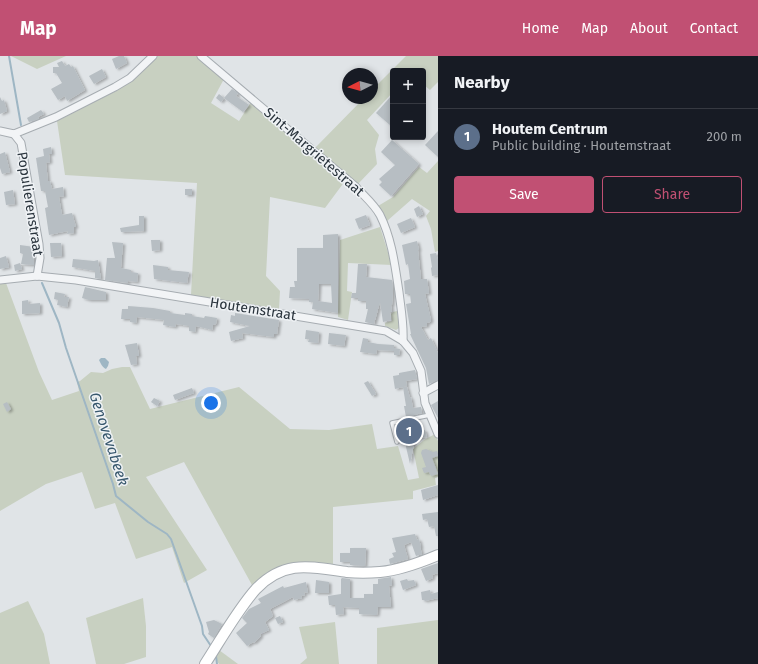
<!DOCTYPE html>
<html lang="en">
<head>
<meta charset="utf-8">
<style>
	:root { --surface:#171b24; --page:#242831; --text:#f1f3f6; --muted:#9ea1a6; --line:#363941; --accent:#c15073 }
	body { margin:0; font-family:"Fira Sans",sans-serif; background:var(--page); color:var(--text) }
	.controls { position:absolute; right:12px; top:12px; display:grid; overflow:hidden; border-radius:4px; box-shadow:0 2px 6px #0003 }
	.controls button { width:36px; height:36px; display:grid; place-items:center; padding:0; border:0; border-bottom:1px solid var(--line); background:var(--surface); color:var(--text); font:20px sans-serif }
	.compass { position:absolute; left:342px; top:12px; width:36px; height:36px; border-radius:50%; background:var(--surface); box-shadow:0 2px 6px #0003; rotate:264deg }
	.you { position:absolute; left:211px; top:347px; width:14px; height:14px; margin:-10px; border:3px solid #fff; border-radius:50%; background:#1a73e8; box-shadow:0 0 0 6px #1a73e833 }
	.badge { display:grid; place-items:center; width:26px; height:26px; border-radius:50%; background:var(--accent); color:#fff; font-size:13px; font-weight:700 }
	.pin { position:absolute; translate:-50% -50%; border:2px solid #fff; box-shadow:0 1px 4px #0006 }
	.list { margin:0; padding:0; list-style:none }
	h2 { display:flex; justify-content:space-between; align-items:center; height:52px; margin:0; padding:0 16px; font-size:17px }
	h2 small { font-size:13px; font-weight:400; color:var(--muted) }
	.list li { display:grid; grid-template-columns:26px 1fr auto; gap:12px; align-items:center; box-sizing:border-box; height:56px; padding:0 16px; border-top:1px solid var(--line) }
	.list b { display:block; font-size:15px; white-space:nowrap }
	.list p { margin:0; font-size:13px; white-space:nowrap; color:var(--muted) }
	.list em { font-size:13px; font-style:normal; color:var(--muted) }
	.actions { display:flex; gap:8px; padding:12px 16px }
	.actions a { flex:1; padding:9px 0; border:1px solid var(--accent); border-radius:4px; text-align:center; font-size:14px; color:var(--accent) }
	.actions .main { background:var(--accent); color:#fff }
	.map { position:relative; flex:none; width:438px; height:608px; overflow:hidden }
	header { display:flex; align-items:center; gap:24px; box-sizing:border-box; height:56px; padding:0 20px; background:var(--accent); color:#fff }
	header strong { font-size:19px }
	nav { display:flex; gap:22px; margin-inline-start:auto; font-size:14px }
	main { display:flex }
	aside { flex:1; background:var(--surface) }
	.map>svg:first-child { display:block }
</style>
</head>
<body>
<header>
<strong>Map</strong>
<nav><a>Home</a><a>Map</a><a>About</a><a>Contact</a></nav>
</header>
<main>
<div class="map">
<svg width="438" height="608" viewBox="0 0 438 608">
	<defs>
		<filter id="shadow"><feDropShadow dx="2.5" dy="1.5" stdDeviation="1" flood-color="#0004"/></filter>
	</defs>
	<rect width="100%" height="100%" fill="#e0e4e7"/>
	<!-- green -->
	<g fill="#c8d0c1">
		<path d="M 11,0 L 66,0 L 37,13 Z"/>
		<path d="M 157,0 L 197,0 L 224,23 L 211,47 L 239,65 L 251,46 L 345,125 L 325,152 L 270,141 L 266,220 L 280,235 L 279,253 L 191,239 L 197,127 L 65,119 L 57,65 L 118,34 L 131,25 Z"/>
		<path d="M 406,0 L 438,0 L 438,26 L 430,34 L 423,28 L 423,15 L 393,15 L 393,36 L 367,64 L 379,79 L 375,93 L 377,108 L 358,128 L 315,92 L 364,42 L 372,42 L 372,34 Z"/>
		<path d="M 438,105 L 438,195 L 435,196 L 431,173 L 426,160 L 430,155 L 412,143 L 387,165 L 378,150 L 393,141 L 419,111 L 427,117 Z"/>
		<path d="M 380,171 L 392,209 L 348,207 L 347,235 L 352,236 L 348,264 L 338,261 L 340,184 Z"/>
		<path d="M 6,227 L 39,316 L 52,344 L 79,335 L 77,326 L 80,325 L 91,316 L 103,317 L 112,313 L 122,311 L 130,311 L 150,353 L 239,331 L 290,373 L 329,374 L 372,368 L 377,393 L 398,390 L 408,424 L 419,422 L 413,393 L 424,384 L 435,378 L 438,385 L 438,421 L 435,422 L 436,429 L 413,435 L 413,443 L 333,451 L 333,508 C 295,504 284,506 252,529 L 184,406 L 146,421 L 207,514 L 184,527 L 172,491 L 136,503 L 115,447 L 95,453 L 82,416 L 46,428 L 0,455 L 0,228 Z"/>
		<path d="M 397,255 L 399,272 L 396,274 L 385,270 L 385,267 L 392,265 L 391,258 L 393,256 Z"/>
		<path d="M 143,542 L 146,570 L 146,601 L 124,608 L 96,608 L 86,562 Z"/>
		<path d="M 28,545 L 44,578 L 50,608 L 0,608 L 0,557 Z"/>
		<path d="M 438,564 L 438,608 L 377,608 L 377,572 Z"/>
		<path d="M 335,566 L 339,608 L 300,608 L 307,602 L 299,571 Z"/>
		<path d="M 219,594 L 238,608 L 219,608 L 215,602 Z"/>
	</g>
	<!-- water -->
	<path fill="#9eb6c4" d="M 101,302 L 105,302 L 109,306 L 108,310 L 106,313 C 102,311 101,308 99,304 Z"/>
	<g fill="none" stroke-linecap="round" stroke-linejoin="round">
		<!-- stream -->
		<g stroke="#9eb6c4" stroke-width="2">
			<path d="M 9,0 L 21,69"/>
			<path d="M 42,227 L 59,267 L 66,292 L 113,428 L 116,440 L 148,466 L 167,478 L 171,483 L 202,570 L 203,578 L 211,590"/>
			<path d="M 216,600 L 217,608"/>
		</g>
	</g>
	<!-- building -->
	<g fill="#b7bec3" fill-rule="evenodd" filter="url(#shadow)">
		<path d="M 119,0 L 124,0 L 127,7 L 116,13 L 112,3 Z"/>
		<path d="M 62,5 L 65,10 L 69,8 L 71,11 L 73,10 L 85,34 L 67,45 L 65,40 L 58,44 L 51,33 L 62,27 L 56,17 L 53,17 L 53,11 L 59,11 L 57,7 Z"/>
		<path d="M 102,13 L 106,21 L 94,28 L 89,20 Z"/>
		<path d="M 232,33 L 238,37 L 236,40 L 249,49 L 243,56 L 224,42 Z"/>
		<path d="M 219,38 L 224,42 L 221,46 L 216,42 Z"/>
		<path d="M 393,38 L 393,65 L 390,69 L 376,57 Z"/>
		<path d="M 0,41 L 2,45 L 4,44 L 7,55 L 0,58 Z"/>
		<path d="M 41,54 L 44,58 L 38,61 L 39,63 L 29,66 L 27,62 Z"/>
		<path d="M 438,75 L 438,101 L 425,89 Z"/>
		<path d="M 392,84 L 419,108 L 391,140 L 379,129 L 382,126 L 379,123 L 395,109 L 381,96 Z"/>
		<path d="M 51,91 L 52,98 L 49,98 L 50,106 L 46,107 L 48,125 L 50,125 L 52,133 L 63,131 L 64,140 L 59,141 L 62,159 L 72,157 L 76,171 L 74,171 L 74,177 L 67,178 L 68,175 L 49,179 L 45,152 L 48,151 L 45,135 L 41,135 L 36,102 L 44,100 L 43,93 Z"/>
		<path d="M 5,96 L 10,116 L 2,118 L 0,112 L 0,98 Z"/>
		<rect x="185" y="133" width="7" height="6"/>
		<path d="M 13,134 L 15,148 L 6,149 L 4,136 Z"/>
		<path d="M 419,150 L 423,158 L 417,161 L 414,153 Z"/>
		<path d="M 366,159 L 370,169 L 359,173 L 355,163 Z"/>
		<path d="M 139,160 L 144,160 L 144,175 L 121,176 L 120,172 L 139,169 Z"/>
		<path d="M 411,162 L 415,171 L 401,177 L 397,168 Z"/>
		<path d="M 338,178 L 338,257 L 312,253 L 313,246 L 309,246 L 309,243 L 289,242 L 290,231 L 295,231 L 294,225 L 297,225 L 297,192 L 323,192 L 323,179 ZM 319,228 L 331,228 L 332,247 L 318,245 Z"/>
		<path d="M 151,184 L 160,184 L 160,194 L 152,195 Z"/>
		<path d="M 417,185 L 419,194 L 418,194 L 421,223 L 427,223 L 429,237 L 425,238 L 431,264 L 430,266 L 427,267 L 427,270 L 421,271 L 428,284 L 431,282 L 438,297 L 438,324 L 429,328 L 426,312 L 410,278 L 411,278 L 406,248 L 411,247 L 410,238 L 405,238 L 404,225 L 410,223 L 408,208 L 406,209 L 402,189 Z"/>
		<path d="M 112,186 L 123,187 L 121,212 L 131,214 L 131,216 L 138,217 L 137,226 L 128,225 L 128,227 L 105,224 L 107,202 L 115,202 Z"/>
		<path d="M 50,187 L 61,187 L 62,200 L 51,201 Z"/>
		<path d="M 20,189 L 34,191 L 34,209 L 21,208 L 23,198 L 20,197 Z"/>
		<path d="M 436,197 L 438,204 L 438,219 L 432,220 L 431,212 L 432,211 L 430,198 Z"/>
		<path d="M 6,200 L 9,211 L 0,213 L 0,202 Z"/>
		<path d="M 73,203 L 94,205 L 98,204 L 101,223 L 95,222 L 95,215 L 72,211 Z"/>
		<path d="M 20,207 L 22,213 L 15,215 L 14,209 Z"/>
		<path d="M 358,208 L 367,208 L 366,221 L 392,224 L 393,234 L 392,249 L 391,249 L 392,256 L 390,256 L 391,264 L 383,266 L 380,246 L 374,268 L 365,266 L 368,253 L 366,253 L 366,245 L 358,245 L 358,242 L 351,242 L 352,237 L 356,237 Z"/>
		<path d="M 153,209 L 168,211 L 168,214 L 189,216 L 187,227 L 154,223 Z"/>
		<path d="M 85,231 L 106,236 L 106,244 L 89,244 L 82,242 Z"/>
		<path d="M 55,236 L 65,238 L 64,241 L 69,241 L 67,251 L 57,249 L 58,244 L 54,243 Z"/>
		<path d="M 28,244 L 29,248 L 40,247 L 40,257 L 22,258 L 22,245 Z"/>
		<path d="M 128,250 L 153,252 L 170,255 L 170,257 L 185,259 L 185,257 L 192,258 L 192,260 L 204,262 L 205,260 L 217,262 L 216,268 L 213,269 L 212,274 L 196,270 L 195,276 L 189,275 L 189,270 L 176,268 L 175,271 L 163,269 L 164,264 L 137,261 L 136,267 L 130,266 L 130,263 L 121,263 L 122,253 L 128,253 Z"/>
		<path d="M 235,257 L 279,264 L 277,278 L 274,278 L 274,281 L 242,277 L 243,282 L 231,285 L 229,276 L 250,270 L 230,266 L 231,259 L 235,260 Z"/>
		<path d="M 306,274 L 319,276 L 318,287 L 308,286 L 309,283 L 305,283 Z"/>
		<path d="M 329,277 L 346,279 L 344,290 L 328,288 Z"/>
		<path d="M 363,282 L 368,283 L 368,286 L 378,288 L 394,289 L 394,295 L 377,294 L 376,298 L 360,296 Z"/>
		<path d="M 137,287 L 139,300 L 136,300 L 137,308 L 131,309 L 125,289 Z"/>
		<path d="M 394,292 L 400,293 L 399,299 L 394,299 Z"/>
		<path d="M 415,314 L 417,323 L 406,325 L 407,330 L 395,333 L 393,320 L 399,319 L 399,317 Z"/>
		<path d="M 368,325 L 376,338 L 372,340 L 364,327 Z"/>
		<path d="M 403,331 L 407,331 L 410,342 L 411,341 L 413,352 L 421,351 L 422,357 L 406,361 L 404,350 L 406,350 Z"/>
		<path d="M 192,332 L 194,337 L 175,344 L 173,339 Z"/>
		<path d="M 154,342 L 160,345 L 157,350 L 151,346 Z"/>
		<path d="M 438,345 L 438,362 L 431,349 Z"/>
		<path d="M 7,346 L 11,353 L 7,356 L 3,348 Z"/>
		<path d="M 416,365 L 417,371 L 420,371 L 421,375 L 425,374 L 427,381 L 415,383 L 410,408 L 403,378 L 399,379 L 396,371 L 398,371 L 398,369 Z"/>
		<path d="M 426,393 L 433,396 L 437,395 L 438,398 L 438,400 L 432,402 L 438,418 L 431,420 L 429,416 L 424,417 L 422,412 L 426,411 L 421,397 L 422,394 Z"/>
		<path d="M 438,429 L 438,439 L 423,444 L 421,434 Z"/>
		<path d="M 438,456 L 438,480 L 436,480 L 434,470 L 429,471 L 427,463 L 423,464 L 422,458 Z"/>
		<path d="M 415,478 L 417,484 L 419,483 L 421,491 L 420,491 L 422,498 L 416,500 L 411,486 L 404,489 L 408,503 L 390,508 L 389,503 L 394,501 L 392,497 L 396,496 L 392,482 Z"/>
		<path d="M 350,492 L 366,492 L 365,510 L 350,509 L 350,506 L 340,506 L 340,497 L 350,497 Z"/>
		<path d="M 438,507 L 438,517 L 432,519 L 433,522 L 426,525 L 421,513 Z"/>
		<path d="M 391,521 L 392,529 L 389,530 L 391,551 L 378,551 L 377,559 L 359,558 L 359,552 L 343,551 L 344,558 L 336,559 L 335,549 L 329,549 L 328,540 L 341,538 L 341,523 L 342,522 L 350,523 L 350,542 L 364,542 L 364,538 L 373,538 L 373,528 L 378,528 L 378,523 Z"/>
		<path d="M 407,523 L 408,525 L 414,524 L 416,529 L 403,534 L 400,525 Z"/>
		<path d="M 316,524 L 329,526 L 329,537 L 315,537 Z"/>
		<path d="M 306,526 L 308,537 L 304,536 L 305,539 L 301,540 L 302,542 L 294,544 L 293,541 L 270,553 L 273,560 L 265,566 L 269,574 L 260,578 L 261,580 L 254,587 L 253,586 L 247,590 L 236,577 L 247,567 L 242,562 L 249,553 L 261,547 L 258,543 L 283,530 L 284,532 Z"/>
		<path d="M 430,534 L 431,538 L 438,536 L 438,542 L 425,545 L 424,544 L 422,544 L 421,536 Z"/>
		<path d="M 280,560 L 283,566 L 278,568 L 275,562 Z"/>
		<path d="M 214,564 L 222,568 L 214,582 L 208,578 L 209,576 L 206,566 Z"/>
	</g>
	<g fill="none" stroke-linecap="round" stroke-linejoin="round">
		<!-- lane casing -->
		<g stroke="#a6acb1" stroke-width="5.5">
			<path id="lane" d="M 397,386 L 392,367 L 430,359"/>
		</g>
		<!-- street casing -->
		<g stroke="#a6acb1" stroke-width="9">
			<g id="street">
				<path d="M 201,0 L 356,131 C 364,140 374,148 380,159 C 392,183 395,210 399,236 C 401,253 404,269 403,285"/>
				<path d="M 0,75 L 14,78 L 56,61 L 115,31 L 130,22 L 153,0"/>
				<path d="M 14,78 L 21,87 L 39,188 L 40,202 L 37,220"/>
				<path d="M 0,224 L 37,220 L 76,224 L 386,275 L 403,285 L 413,297 L 421,315 L 425,347 L 438,378"/>
				<path d="M 423,337 L 438,329"/>
			</g>
		</g>
		<!-- secondary casing -->
		<g stroke="#a6acb1" stroke-width="12">
			<path id="secondary" d="M 205,608 C 220,585 238,553 256,533 C 285,503 311,511 347,516 C 357,517 369,517 380,516 C 400,514 419,507 438,499"/>
		</g>
		<!-- lane -->
		<use href="#lane" stroke="#f2f4f6" stroke-width="3.5"/>
		<!-- street -->
		<use href="#street" stroke="#f2f4f6" stroke-width="7"/>
		<!-- secondary -->
		<use href="#secondary" stroke="#fff" stroke-width="10"/>
	</g>
	<g text-anchor="middle" dominant-baseline="central" stroke-width="3" stroke-linejoin="round" paint-order="stroke">
		<!-- street labels -->
		<g font-size="14" fill="#2a343d" stroke="#eff2f5">
			<text transform="translate(314 96) rotate(41)">Sint-Margrietestraat</text>
			<text transform="translate(30 148) rotate(81)">Populierenstraat</text>
			<text transform="translate(253 253) rotate(9)">Houtemstraat</text>
		</g>
		<!-- water labels -->
		<g font-size="15" font-style="italic" fill="#38586d" stroke="#eff2f5">
			<text transform="translate(109 383) rotate(72)">Genovevabeek</text>
		</g>
	</g>
</svg>
<div class="controls">
<button>+</button>
<button>−</button>
</div>
<svg class="compass" viewBox="-18 -18 36 36"><path d="M0-13l5 13h-10z" fill="#e53935"/><path d="M0 13l5-13h-10z" fill="#9ea1a6"/></svg>
<div class="you"></div>
<div class="pin badge" style="left:409px;top:375px;background:#5c6f8a">1</div>
</div>
<aside>
<h2>Nearby<small></small></h2>
<ul class="list">
<li><span class="badge" style="background:#5c6f8a">1</span><div><b>Houtem Centrum</b><p>Public building · Houtemstraat</p></div><em>200 m</em></li>
</ul>
<div class="actions"><a class="main">Save</a><a>Share</a></div>
</aside>
</main>
</body>
</html>
